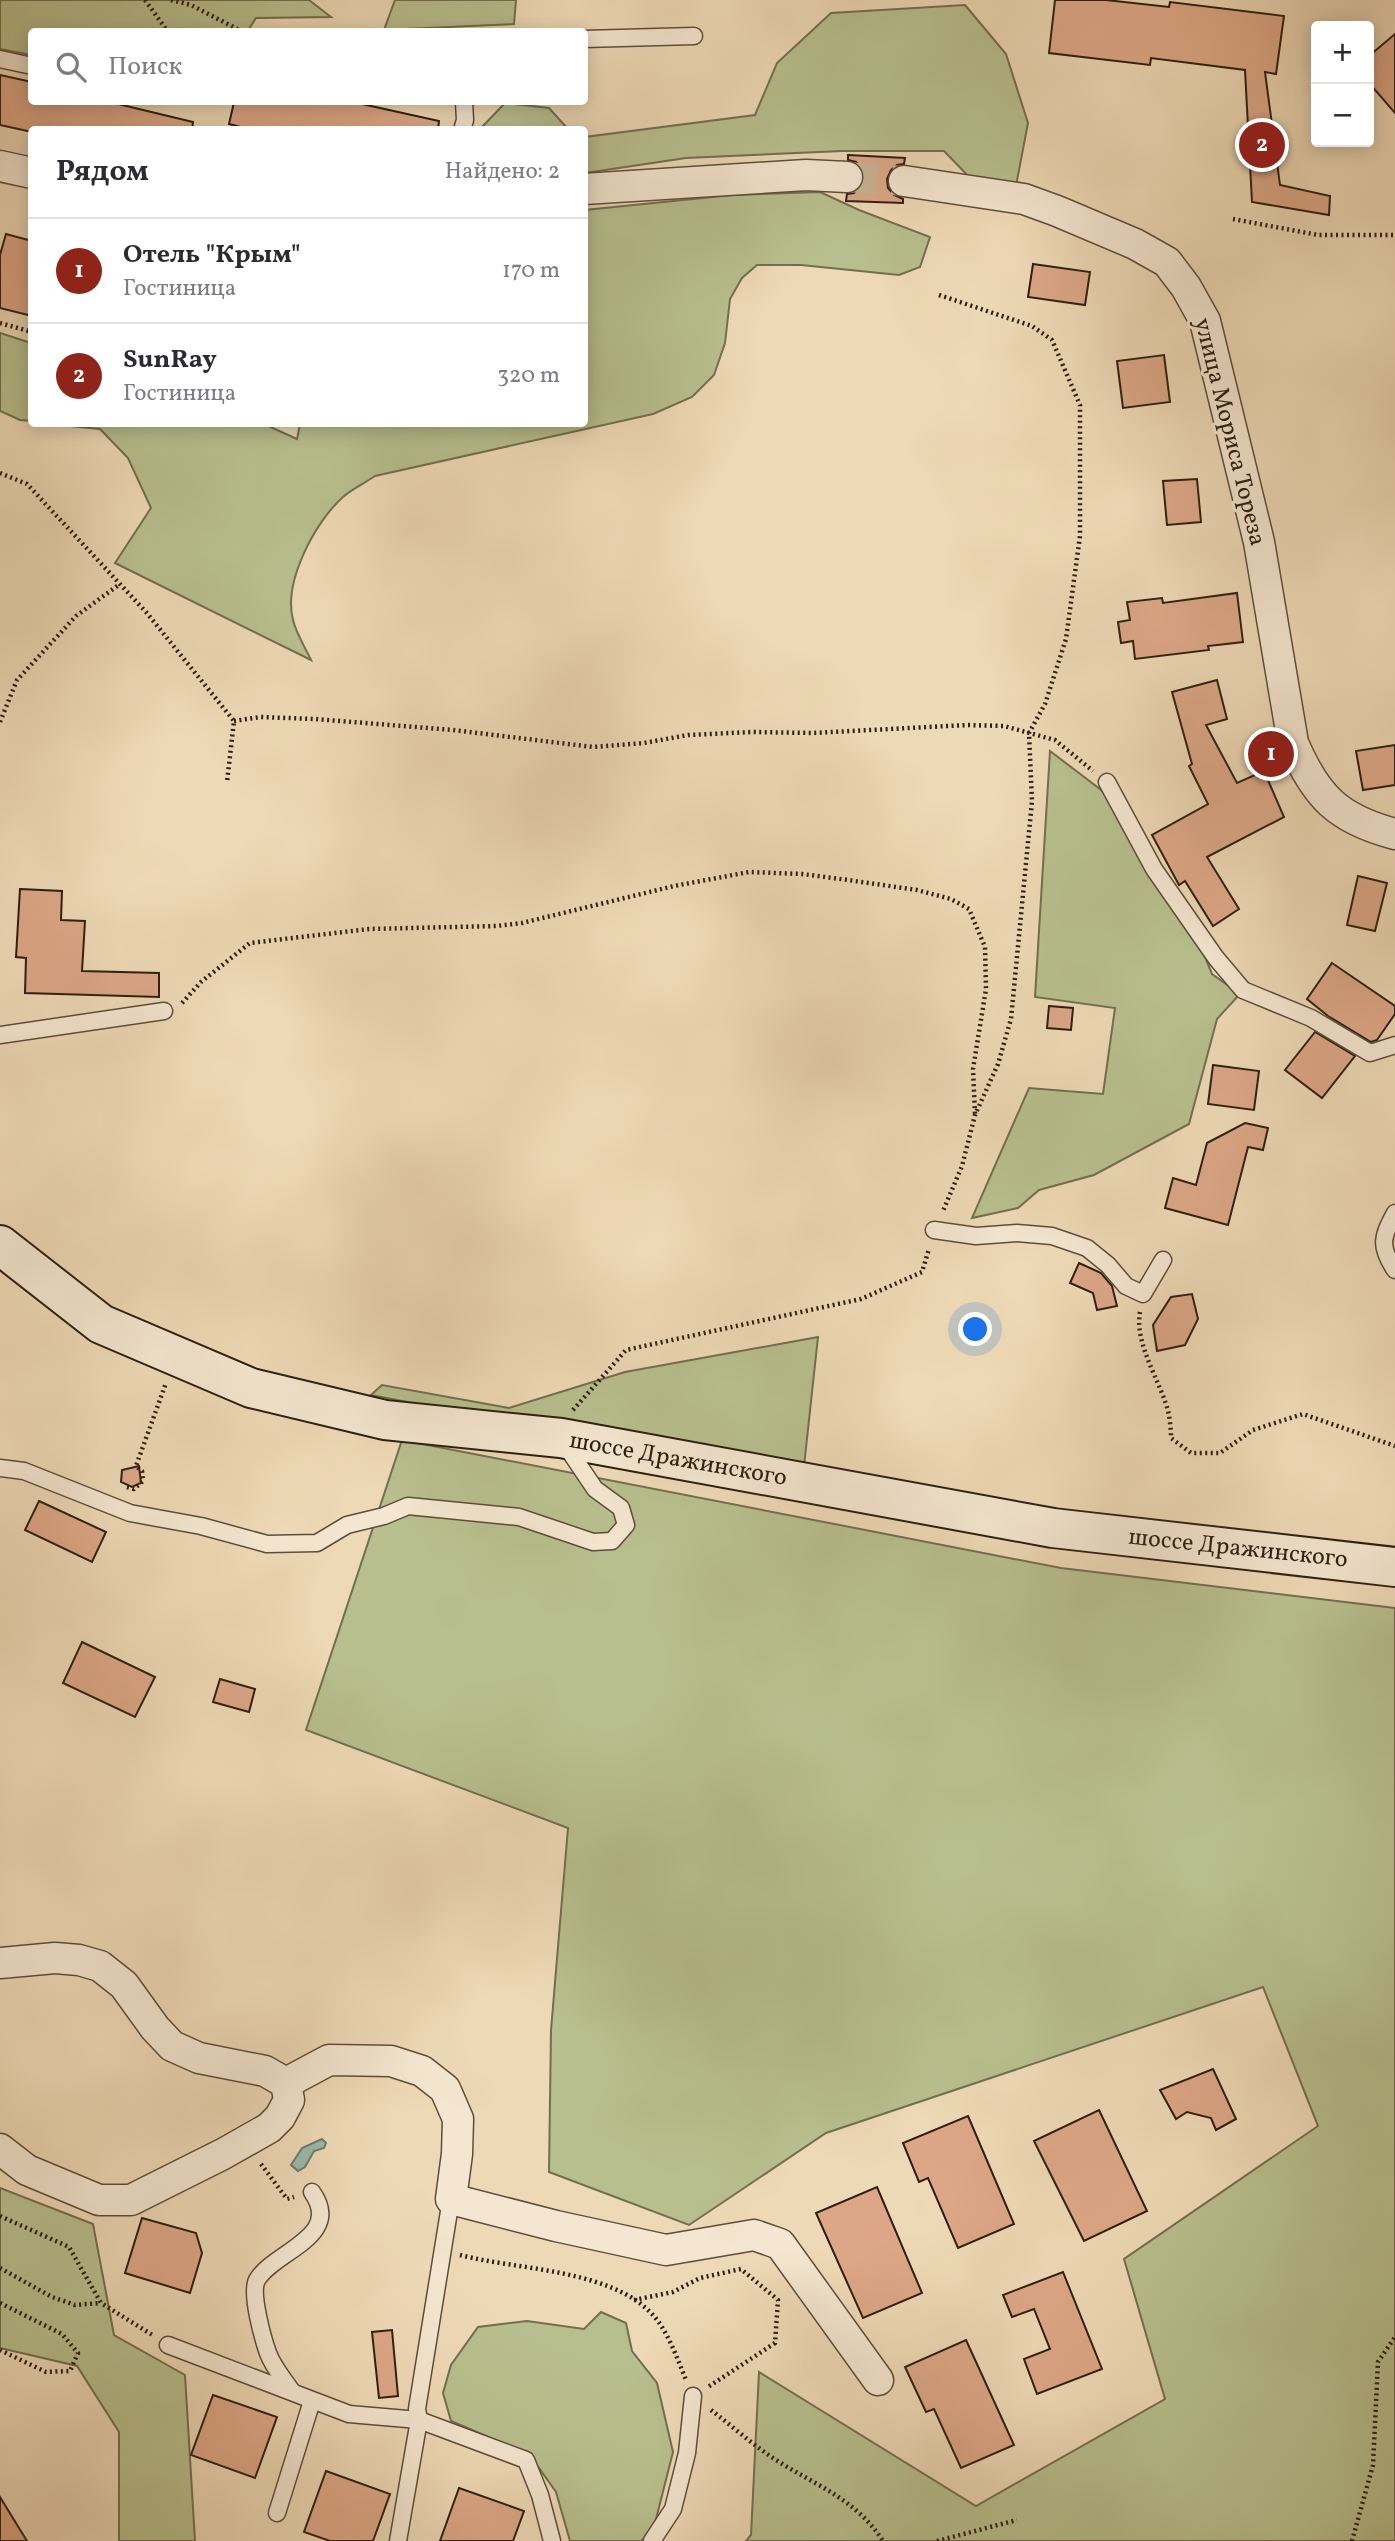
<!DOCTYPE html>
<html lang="ru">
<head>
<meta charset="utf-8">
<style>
	:root { --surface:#fff; --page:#f7f7f7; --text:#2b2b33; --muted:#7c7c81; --line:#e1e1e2; --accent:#8f2418 }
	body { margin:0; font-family:Vollkorn,serif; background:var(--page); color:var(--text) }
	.controls { position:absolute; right:21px; top:21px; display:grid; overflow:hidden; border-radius:7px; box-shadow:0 4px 18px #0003 }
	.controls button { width:63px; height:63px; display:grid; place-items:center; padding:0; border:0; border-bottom:2px solid var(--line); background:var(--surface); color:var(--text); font:35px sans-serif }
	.you { position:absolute; left:976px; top:1330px; width:24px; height:24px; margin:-18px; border:5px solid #fff; border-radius:50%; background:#1a73e8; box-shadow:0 0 0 10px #1a73e833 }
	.badge { display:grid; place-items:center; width:46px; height:46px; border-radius:50%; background:var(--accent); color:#fff; font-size:23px; font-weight:700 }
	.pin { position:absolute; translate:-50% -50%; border:4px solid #fff; box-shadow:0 2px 7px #0006 }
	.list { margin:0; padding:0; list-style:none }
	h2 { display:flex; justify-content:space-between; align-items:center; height:91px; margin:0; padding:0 28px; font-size:30px }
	h2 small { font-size:23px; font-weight:400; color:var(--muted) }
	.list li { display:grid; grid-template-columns:46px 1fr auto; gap:21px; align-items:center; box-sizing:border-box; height:105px; padding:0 28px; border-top:2px solid var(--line) }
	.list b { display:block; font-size:26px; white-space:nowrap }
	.list p { margin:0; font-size:23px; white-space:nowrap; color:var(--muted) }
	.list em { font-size:23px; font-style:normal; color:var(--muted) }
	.icon { flex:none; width:38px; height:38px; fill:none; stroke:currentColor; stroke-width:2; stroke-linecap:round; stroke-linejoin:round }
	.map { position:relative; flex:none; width:1395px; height:2541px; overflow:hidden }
	.search { position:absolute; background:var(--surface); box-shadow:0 4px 18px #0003; left:28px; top:28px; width:560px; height:77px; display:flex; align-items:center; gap:18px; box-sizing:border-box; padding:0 24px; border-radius:7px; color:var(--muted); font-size:26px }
	.panel { position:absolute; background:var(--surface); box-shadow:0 4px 18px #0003; left:28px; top:126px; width:560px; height:301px; border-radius:7px }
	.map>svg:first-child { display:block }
</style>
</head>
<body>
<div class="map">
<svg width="1395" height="2541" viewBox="0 0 1395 2541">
	<rect width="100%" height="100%" fill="#eed9b6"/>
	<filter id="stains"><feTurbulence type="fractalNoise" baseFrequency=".00286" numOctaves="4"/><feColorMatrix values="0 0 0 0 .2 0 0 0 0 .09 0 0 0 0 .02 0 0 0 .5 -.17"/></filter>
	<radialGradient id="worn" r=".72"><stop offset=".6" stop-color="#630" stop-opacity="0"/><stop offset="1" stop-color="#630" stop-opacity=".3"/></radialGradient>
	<!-- green -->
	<g fill="#b8bf8e" stroke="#726f50" stroke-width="2">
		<path d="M 0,0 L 309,0 L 331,17 L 256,18 L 247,32 L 32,32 L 31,55 L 0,49 Z"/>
		<path d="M 395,0 L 516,0 L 514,24 L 384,30 Z"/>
		<path d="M 965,5 L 1006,54 L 1028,123 L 1015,191 L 977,185 L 944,151 L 842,151 L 686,158 L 585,173 L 585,137 L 755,115 L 777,63 L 831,13 Z"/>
		<path d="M 505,103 L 549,108 L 568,129 L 480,129 Z"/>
		<path d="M 820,192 L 859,210 L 930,237 L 920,267 L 899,275 L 801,265 L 757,265 L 742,278 L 730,299 L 725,343 L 714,375 L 692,397 L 653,414 L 375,476 C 365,483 352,489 343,497 C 315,522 283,582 293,620 C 296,633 305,647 311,660 L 115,563 L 151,508 L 128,458 L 100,429 L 49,424 L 264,424 L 297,439 L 300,424 L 584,424 L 585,210 L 732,195 Z"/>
		<path d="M 0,333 L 31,343 L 31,421 L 20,420 L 0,411 Z"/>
		<path d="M 1050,751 L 1117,802 L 1184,906 L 1212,974 L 1240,994 L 1217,1019 L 1189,1124 L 1094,1175 L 1039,1190 L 1018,1208 L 972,1218 L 1029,1088 L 1103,1094 L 1115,1008 L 1035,997 Z"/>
		<path d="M 818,1337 L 804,1466 L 594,1438 L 371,1395 L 382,1385 L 509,1408 L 625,1372 Z"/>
		<path d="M 402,1440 L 1061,1568 L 1395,1608 L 1395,2541 L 746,2541 L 751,2535 L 759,2372 L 976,2506 L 1165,2399 L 1124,2259 L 1318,2126 L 1263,1987 L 826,2133 L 689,2225 L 549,2172 L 551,2030 L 568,1828 L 306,1730 Z"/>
		<path d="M 0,2188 L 93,2224 L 114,2335 L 185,2375 L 195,2541 L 119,2541 L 119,2432 L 77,2366 L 0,2348 Z"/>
		<path d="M 601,2312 L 626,2323 L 632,2351 L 657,2383 L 673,2452 L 654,2527 L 641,2541 L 570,2541 L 556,2492 L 529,2454 L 451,2421 L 443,2393 L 451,2365 L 478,2327 L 527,2321 L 584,2329 Z"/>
	</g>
	<!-- water -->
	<path fill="#99baac" stroke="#6d7c6e" stroke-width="2" d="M 322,2139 L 326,2143 L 324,2148 L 314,2151 L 305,2167 L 298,2171 L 291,2165 L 302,2148 Z"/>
	<!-- building -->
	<g fill="#dda787" stroke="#2c1f11" stroke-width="2">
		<path d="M 1055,0 L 1106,0 L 1169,7 L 1170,2 L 1284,16 L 1276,74 L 1265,72 L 1280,185 L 1330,196 L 1329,215 L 1252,202 L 1245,70 L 1151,58 L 1150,65 L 1049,53 Z"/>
		<path d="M 1395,34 L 1395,113 L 1369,83 L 1369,56 Z"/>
		<path d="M 0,75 L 32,82 L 32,102 L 110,102 L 193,122 L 192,130 L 32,130 L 32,132 L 0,125 Z"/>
		<path d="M 234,102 L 353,102 L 439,121 L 438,130 L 252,130 L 229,124 Z"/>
		<path d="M 848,155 L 905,158 L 904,164 L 897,165 L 891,170 L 887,179 L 888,188 L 894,195 L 903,199 L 903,203 L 846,201 L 847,194 L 854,193 L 861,187 L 864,177 L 862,168 L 856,162 L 848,160 Z"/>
		<path d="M 6,234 L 32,241 L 32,316 L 0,308 L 0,255 Z"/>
		<path d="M 1033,264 L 1090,272 L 1085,305 L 1028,297 Z"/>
		<path d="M 1164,355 L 1170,402 L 1123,408 L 1117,361 Z"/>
		<path d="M 1197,479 L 1201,522 L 1167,525 L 1163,481 Z"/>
		<path d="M 1237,593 L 1243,642 L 1208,646 L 1209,650 L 1135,659 L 1133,641 L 1121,643 L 1118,622 L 1130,620 L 1127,602 L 1162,598 L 1163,603 Z"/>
		<path d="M 1217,680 L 1227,719 L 1206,725 L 1237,783 L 1264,771 L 1284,817 L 1207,857 L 1239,909 L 1213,926 L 1185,881 L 1179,885 L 1152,835 L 1208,804 L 1189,766 L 1192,764 L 1172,692 Z"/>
		<path d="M 1395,745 L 1395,785 L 1363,790 L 1356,751 Z"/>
		<path d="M 1358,876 L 1387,883 L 1375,931 L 1347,925 Z"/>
		<path d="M 20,889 L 62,891 L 61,920 L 85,921 L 82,971 L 159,973 L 159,997 L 25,993 L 26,958 L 16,957 Z"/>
		<path d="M 1332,963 L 1395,1006 L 1395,1014 L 1377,1040 L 1371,1042 L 1328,1016 L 1307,999 Z"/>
		<path d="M 1049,1006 L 1073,1008 L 1071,1030 L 1047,1028 Z"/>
		<path d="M 1315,1032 L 1355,1056 L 1322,1098 L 1285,1070 Z"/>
		<path d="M 1213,1065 L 1259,1071 L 1254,1110 L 1208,1104 Z"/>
		<path d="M 1245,1123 L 1268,1128 L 1263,1150 L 1248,1147 L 1228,1225 L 1165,1208 L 1173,1178 L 1196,1185 L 1207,1143 Z"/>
		<path d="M 1079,1263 L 1101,1273 L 1112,1286 L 1117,1306 L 1097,1310 L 1093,1293 L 1070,1283 Z"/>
		<path d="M 1192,1294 L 1198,1319 L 1185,1345 L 1157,1351 L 1153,1325 L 1171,1297 Z"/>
		<path d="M 139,1466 L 141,1483 L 132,1487 L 121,1482 L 122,1470 Z"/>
		<path d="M 39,1501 L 106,1532 L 92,1562 L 25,1530 Z"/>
		<path d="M 82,1642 L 155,1677 L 135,1717 L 63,1683 Z"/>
		<path d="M 220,1679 L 255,1689 L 249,1712 L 213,1702 Z"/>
		<path d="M 1213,2069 L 1236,2119 L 1216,2130 L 1211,2118 L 1187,2112 L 1176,2119 L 1160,2090 Z"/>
		<path d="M 1099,2110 L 1147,2211 L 1084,2241 L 1034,2141 Z"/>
		<path d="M 968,2116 L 1014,2224 L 958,2248 L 928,2178 L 919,2182 L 903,2143 Z"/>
		<path d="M 877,2187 L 922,2293 L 863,2318 L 816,2213 Z"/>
		<path d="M 142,2218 L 196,2233 L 202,2253 L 190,2293 L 125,2273 Z"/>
		<path d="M 1063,2272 L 1102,2369 L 1037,2394 L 1024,2359 L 1050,2349 L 1034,2309 L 1012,2317 L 1003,2295 Z"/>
		<path d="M 392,2330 L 398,2396 L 379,2398 L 372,2332 Z"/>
		<path d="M 966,2340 L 1014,2445 L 961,2468 L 934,2409 L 926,2412 L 905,2367 Z"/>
		<path d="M 213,2395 L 277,2417 L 255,2478 L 191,2455 Z"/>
		<path d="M 326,2471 L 390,2494 L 373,2541 L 330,2541 L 304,2532 Z"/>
		<path d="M 459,2488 L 524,2511 L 513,2541 L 440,2541 Z"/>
		<path d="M 0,2497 L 27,2541 L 0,2541 Z"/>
	</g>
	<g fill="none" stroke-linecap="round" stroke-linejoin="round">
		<!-- street-tunnel -->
		<path stroke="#c7b495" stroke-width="30" stroke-dasharray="30 15" stroke-linecap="butt" d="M 847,177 L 904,181"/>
		<!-- lane casing -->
		<g stroke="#5c4e3a" stroke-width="19">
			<g id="lane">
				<path d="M 584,39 L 694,36"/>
				<path d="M 0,59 L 32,66"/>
				<path d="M 462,130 L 465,120 L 464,102"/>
				<path d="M 1107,782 L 1154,869 L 1216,958 L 1243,990 L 1311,1018 L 1370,1053 L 1395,1045"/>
				<path d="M 0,1035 L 164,1011"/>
				<path d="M 1395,1213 C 1382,1237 1379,1246 1395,1270"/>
				<path d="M 934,1230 L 976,1236 L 1017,1233 L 1052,1236 L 1087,1248 L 1108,1265 L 1126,1286 L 1143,1294 L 1163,1260"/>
				<path d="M 0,1468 L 24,1471 L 130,1513 L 201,1526 L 267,1544 L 317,1543 L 347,1525 L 384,1516 L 408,1506 L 519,1517 L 593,1542 L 612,1541 L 626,1525 L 621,1508 L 595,1489 L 564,1443"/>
				<path d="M 168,2345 L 349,2414 L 419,2420 L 526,2460 L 540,2495 L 552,2541"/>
				<path d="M 291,2390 C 283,2378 273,2367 268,2353 C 263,2339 250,2293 257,2280 C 274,2251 344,2237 312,2192"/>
				<path d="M 277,2513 L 312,2401"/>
				<path d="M 398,2541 L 419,2420 L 417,2409 L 451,2199"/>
				<path d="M 652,2541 L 673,2509 L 687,2453 L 693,2396"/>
			</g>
		</g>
		<!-- street casing -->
		<g stroke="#5c4e3a" stroke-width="33">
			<g id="street">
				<path d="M 0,166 L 32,173"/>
				<path d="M 904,181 L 1024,199 L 1057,211 L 1135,244 L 1167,262 L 1186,287 L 1205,321 L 1259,542 L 1293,743 C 1316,797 1338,819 1395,834"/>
				<path d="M 584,189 L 806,175 L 847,177"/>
				<path d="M 0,1963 L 55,1958 L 79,1960 L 100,1966 L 124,1985 L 155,2028 L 172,2046 L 199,2058 L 265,2071 L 286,2083 L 289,2100 L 280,2117 L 269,2128 L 223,2154 L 131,2200 L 99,2200 L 27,2170 L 0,2149"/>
				<path d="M 286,2083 L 329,2060 L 391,2061 L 422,2071 L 445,2089 L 458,2119 L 457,2154 L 451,2199 L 556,2226 L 666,2250 L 754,2235 L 780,2244 L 878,2380"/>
			</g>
		</g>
		<!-- secondary casing -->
		<g stroke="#2c1f11" stroke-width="42">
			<path id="secondary" d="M 0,1245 L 101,1324 L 251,1388 L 385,1420 L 561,1438 L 1053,1528 L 1395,1567"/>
		</g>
		<!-- path -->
		<g stroke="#2c1f11" stroke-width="4.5" stroke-dasharray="2 3.5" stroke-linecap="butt">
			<path d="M 145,0 L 168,32"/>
			<path d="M 171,0 L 191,5 L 243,32"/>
			<path d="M 1233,219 L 1318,235 L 1395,235"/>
			<path d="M 939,295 L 1032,326 L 1052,340 L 1080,405 L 1080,536 L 1066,639 L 1045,704 L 1029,733 L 1032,801 L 1011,1019 L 998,1064 L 975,1115 L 962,1166 L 943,1211"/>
			<path d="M 0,323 L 32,332"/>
			<path d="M 0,473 L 27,484 L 146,612 L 234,721 L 227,782"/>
			<path d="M 234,721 L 260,717 L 315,719 L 453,730 L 593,747 L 644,743 L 688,735 L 752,732 L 813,733 L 967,725 L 1004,726 L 1055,740 L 1093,771"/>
			<path d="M 0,722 L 17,680 L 76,616 L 120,584"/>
			<path d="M 182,1003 L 201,982 L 250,943 L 369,929 L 496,926 L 522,923 L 674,886 L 749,872 L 802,874 L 848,880 L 917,890 L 951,899 L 969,909 L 985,947 L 986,989 L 973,1069 L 975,1114"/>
			<path d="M 1140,1312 C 1134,1345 1162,1383 1169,1415 C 1170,1422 1171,1430 1171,1438 L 1191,1453 L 1220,1453 L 1253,1430 L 1303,1414 L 1395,1446"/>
			<path d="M 573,1410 L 626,1350 L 861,1299 L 922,1272 L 929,1249"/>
			<path d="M 127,1487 L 134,1489 L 143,1481 L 142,1471 L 136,1466 L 166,1383"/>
			<path d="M 261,2164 L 287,2199 L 294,2197"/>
			<path d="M 0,2216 L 69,2247 L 101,2303 L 154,2336"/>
			<path d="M 460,2255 C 517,2270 610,2269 652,2314 C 668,2331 677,2358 686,2380"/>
			<path d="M 0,2268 L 52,2297 L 75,2305 L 101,2303"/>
			<path d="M 634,2300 L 673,2292 L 700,2278 L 741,2269 L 778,2300 L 775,2343 L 708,2387"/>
			<path d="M 0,2303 L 62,2334 L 78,2353 L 70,2371 L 46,2372 L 0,2350"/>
			<path d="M 711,2410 C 732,2426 753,2445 776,2460 C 815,2485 856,2499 883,2541"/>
			<path d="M 937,2541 L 1017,2520"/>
			<path d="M 1352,2541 L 1373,2465 L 1378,2362 L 1395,2337"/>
		</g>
		<!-- lane -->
		<use href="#lane" stroke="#f4e6d0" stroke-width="16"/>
		<!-- street -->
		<use href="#street" stroke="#f4e6d0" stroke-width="30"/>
		<!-- secondary -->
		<use href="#secondary" stroke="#f4e6d0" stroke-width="38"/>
	</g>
	<g text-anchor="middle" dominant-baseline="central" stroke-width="6" stroke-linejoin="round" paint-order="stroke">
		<!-- street labels -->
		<g font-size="24" fill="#2c1f11" stroke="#f4e6d0">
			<text transform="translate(1229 432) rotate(76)">улица Мориса Тореза</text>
			<text transform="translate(678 1460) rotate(10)">шоссе Дражинского</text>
			<text transform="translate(1238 1549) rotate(6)">шоссе Дражинского</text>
		</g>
	</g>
	<rect width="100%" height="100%" filter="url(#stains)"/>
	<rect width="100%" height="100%" fill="url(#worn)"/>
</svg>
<div class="controls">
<button>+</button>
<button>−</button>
</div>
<div class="you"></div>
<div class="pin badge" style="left:1271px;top:754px">1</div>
<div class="pin badge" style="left:1262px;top:145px">2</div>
<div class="search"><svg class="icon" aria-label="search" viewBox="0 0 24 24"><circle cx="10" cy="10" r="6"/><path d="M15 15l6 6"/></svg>Поиск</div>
<section class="panel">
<h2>Рядом<small>Найдено: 2</small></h2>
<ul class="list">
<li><span class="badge">1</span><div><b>Отель &quot;Крым&quot;</b><p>Гостиница</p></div><em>170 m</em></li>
<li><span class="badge">2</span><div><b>SunRay</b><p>Гостиница</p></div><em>320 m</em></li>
</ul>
</section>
</div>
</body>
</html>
